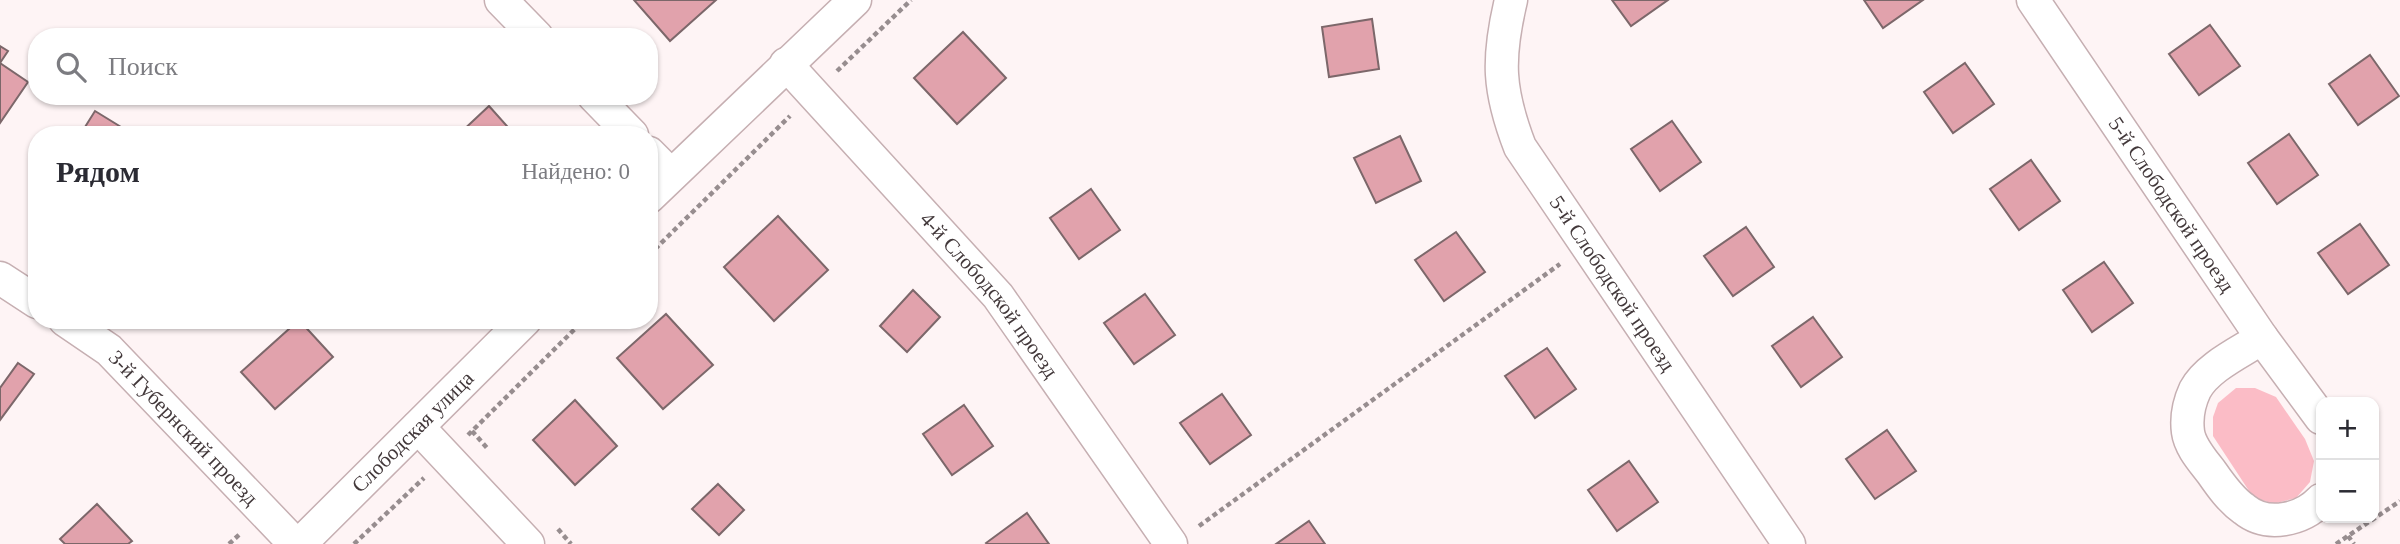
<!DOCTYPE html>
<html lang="ru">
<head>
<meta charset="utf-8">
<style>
	:root { --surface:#fff; --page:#f2f2f3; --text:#2b2b33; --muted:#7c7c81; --line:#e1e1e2 }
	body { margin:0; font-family:"Times New Roman",serif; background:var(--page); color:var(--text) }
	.controls { position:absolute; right:21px; bottom:21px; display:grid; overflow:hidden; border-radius:14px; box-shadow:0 2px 5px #0004 }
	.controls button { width:63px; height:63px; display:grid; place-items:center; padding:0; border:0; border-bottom:2px solid var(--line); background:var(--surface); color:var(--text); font:35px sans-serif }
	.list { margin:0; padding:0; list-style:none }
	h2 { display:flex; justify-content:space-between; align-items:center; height:91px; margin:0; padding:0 28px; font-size:30px }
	h2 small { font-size:23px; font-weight:400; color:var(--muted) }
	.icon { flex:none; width:38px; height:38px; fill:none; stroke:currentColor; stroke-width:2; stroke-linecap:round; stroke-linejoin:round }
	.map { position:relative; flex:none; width:2400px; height:544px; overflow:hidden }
	.search { position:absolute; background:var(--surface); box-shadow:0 2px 5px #0004; left:28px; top:28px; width:630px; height:77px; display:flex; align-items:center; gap:18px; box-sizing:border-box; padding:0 24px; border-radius:28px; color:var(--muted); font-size:26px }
	.panel { position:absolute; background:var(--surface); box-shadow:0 2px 5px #0004; left:28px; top:126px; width:630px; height:203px; border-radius:28px }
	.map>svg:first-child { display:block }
</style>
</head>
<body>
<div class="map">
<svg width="2400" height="544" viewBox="0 0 2400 544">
	<rect width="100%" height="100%" fill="#fef4f5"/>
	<!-- green -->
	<path fill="#fbbcc6" d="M 2236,388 L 2255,388 L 2276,397 L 2305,439 L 2314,461 L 2310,482 L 2296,498 L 2273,504 L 2253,497 L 2213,436 L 2213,417 L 2218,403 Z"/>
	<!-- building -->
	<g fill="#e1a2ac" stroke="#7c676a" stroke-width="2">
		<path d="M 634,0 L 716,0 L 670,41 Z"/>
		<path d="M 1612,0 L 1668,0 L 1631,26 Z"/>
		<path d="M 1864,0 L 1923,0 L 1883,28 Z"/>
		<path d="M 1372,19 L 1379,69 L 1329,77 L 1322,27 Z"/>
		<path d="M 2210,25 L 2240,66 L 2199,95 L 2169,54 Z"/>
		<path d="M 963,32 L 1006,78 L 957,124 L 914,78 Z"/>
		<path d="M 0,46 L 8,51 L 0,63 Z"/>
		<path d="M 2370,55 L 2399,96 L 2358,125 L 2329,84 Z"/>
		<path d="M 0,63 L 28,82 L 0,123 Z"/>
		<path d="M 1965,63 L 1994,104 L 1953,133 L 1924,92 Z"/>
		<path d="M 489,106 L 515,135 L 458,135 Z"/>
		<path d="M 95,111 L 134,135 L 80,135 Z"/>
		<path d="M 1672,121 L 1701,162 L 1660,191 L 1631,149 Z"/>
		<path d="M 2289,134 L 2318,175 L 2277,204 L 2248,163 Z"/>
		<path d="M 1400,136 L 1421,181 L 1376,203 L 1354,158 Z"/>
		<path d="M 2031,160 L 2060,201 L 2019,230 L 1990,189 Z"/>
		<path d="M 1091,189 L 1120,230 L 1079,259 L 1050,218 Z"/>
		<path d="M 778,216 L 828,270 L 774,321 L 724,267 Z"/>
		<path d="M 2360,224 L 2389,265 L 2348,294 L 2318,253 Z"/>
		<path d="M 1746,227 L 1774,267 L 1733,296 L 1704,256 Z"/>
		<path d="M 1456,232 L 1485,272 L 1444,301 L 1415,260 Z"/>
		<path d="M 2104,262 L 2133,303 L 2092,332 L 2063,290 Z"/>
		<path d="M 913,290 L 940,317 L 907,352 L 880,326 Z"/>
		<path d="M 1145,294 L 1175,335 L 1134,364 L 1104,323 Z"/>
		<path d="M 666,314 L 713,365 L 663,409 L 617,358 Z"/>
		<path d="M 1813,317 L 1842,357 L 1801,387 L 1772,346 Z"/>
		<path d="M 299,320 L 333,357 L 275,409 L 241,372 Z"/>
		<path d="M 1547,348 L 1576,389 L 1535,418 L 1505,376 Z"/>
		<path d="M 18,363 L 34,374 L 0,420 L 0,388 Z"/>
		<path d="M 1222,394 L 1251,435 L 1210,464 L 1180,423 Z"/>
		<path d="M 575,400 L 617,446 L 575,485 L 533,440 Z"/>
		<path d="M 964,405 L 993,446 L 952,475 L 923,434 Z"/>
		<path d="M 1887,430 L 1916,471 L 1875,499 L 1846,459 Z"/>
		<path d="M 1629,461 L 1658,502 L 1617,531 L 1588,490 Z"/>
		<path d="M 718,484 L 744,510 L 719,535 L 692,509 Z"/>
		<path d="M 97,504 L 132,541 L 128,544 L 65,544 L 60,539 Z"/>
		<path d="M 1027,513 L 1049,544 L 987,544 L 986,543 Z"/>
		<path d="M 1309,521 L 1325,544 L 1276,544 Z"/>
	</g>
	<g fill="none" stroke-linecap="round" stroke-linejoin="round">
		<!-- minor casing -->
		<g stroke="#c6afb2" stroke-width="35">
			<g id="minor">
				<path d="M 501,0 L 537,37"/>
				<path id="s1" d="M 1511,0 C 1497,59 1498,90 1520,147 L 1789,544"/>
				<path id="s2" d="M 2033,0 L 2262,338 L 2321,418"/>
				<path id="s3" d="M 786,64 L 998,296 L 1171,544"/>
				<path d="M 594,96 L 632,135"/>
				<path d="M 649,153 L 671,175"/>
				<path d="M 649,197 L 855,0"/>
				<path d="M 0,278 L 37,302"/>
				<path id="s4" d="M 65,320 L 109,350 L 295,544"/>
				<path d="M 2262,338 C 2241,352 2207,367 2195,390 C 2189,403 2186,417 2188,432 C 2190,447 2203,461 2212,473 C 2221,486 2231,500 2244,509 C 2267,528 2302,520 2321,500"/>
				<path d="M 418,427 L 528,544"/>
				<path id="s5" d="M 300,544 L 525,320"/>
			</g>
		</g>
		<!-- path -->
		<g stroke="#978d8f" stroke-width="4.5" stroke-dasharray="5 3.5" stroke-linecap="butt">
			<path d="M 837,71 L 911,0"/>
			<path d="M 649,255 L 790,116"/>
			<path d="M 472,431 L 488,449"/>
			<path d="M 468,435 L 584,320"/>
			<path d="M 1199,526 L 1560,264"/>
			<path d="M 558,529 L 571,544"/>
			<path d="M 2348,536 L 2354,544"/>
			<path d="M 229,544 L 241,533"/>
			<path d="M 354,544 L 424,478"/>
			<path d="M 2336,544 L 2400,501"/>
		</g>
		<!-- minor -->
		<use href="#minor" stroke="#fff" stroke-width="32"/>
	</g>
	<g text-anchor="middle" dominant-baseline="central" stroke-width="7" stroke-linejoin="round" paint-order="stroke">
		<!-- street labels -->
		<g font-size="21" fill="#43393b" stroke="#fef4f5">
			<text stroke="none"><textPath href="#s2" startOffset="247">5-й Слободской проезд</textPath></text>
			<text stroke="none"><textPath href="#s1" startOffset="315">5-й Слободской проезд</textPath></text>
			<text stroke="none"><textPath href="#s3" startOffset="308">4-й Слободской проезд</textPath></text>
			<text stroke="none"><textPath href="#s4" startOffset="161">3-й Губернский проезд</textPath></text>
			<text stroke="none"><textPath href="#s5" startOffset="159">Слободская улица</textPath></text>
		</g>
	</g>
</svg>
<div class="controls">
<button>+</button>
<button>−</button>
</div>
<div class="search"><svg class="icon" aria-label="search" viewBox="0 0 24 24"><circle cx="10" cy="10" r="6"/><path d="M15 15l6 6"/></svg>Поиск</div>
<section class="panel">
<h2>Рядом<small>Найдено: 0</small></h2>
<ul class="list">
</ul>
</section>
</div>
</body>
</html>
